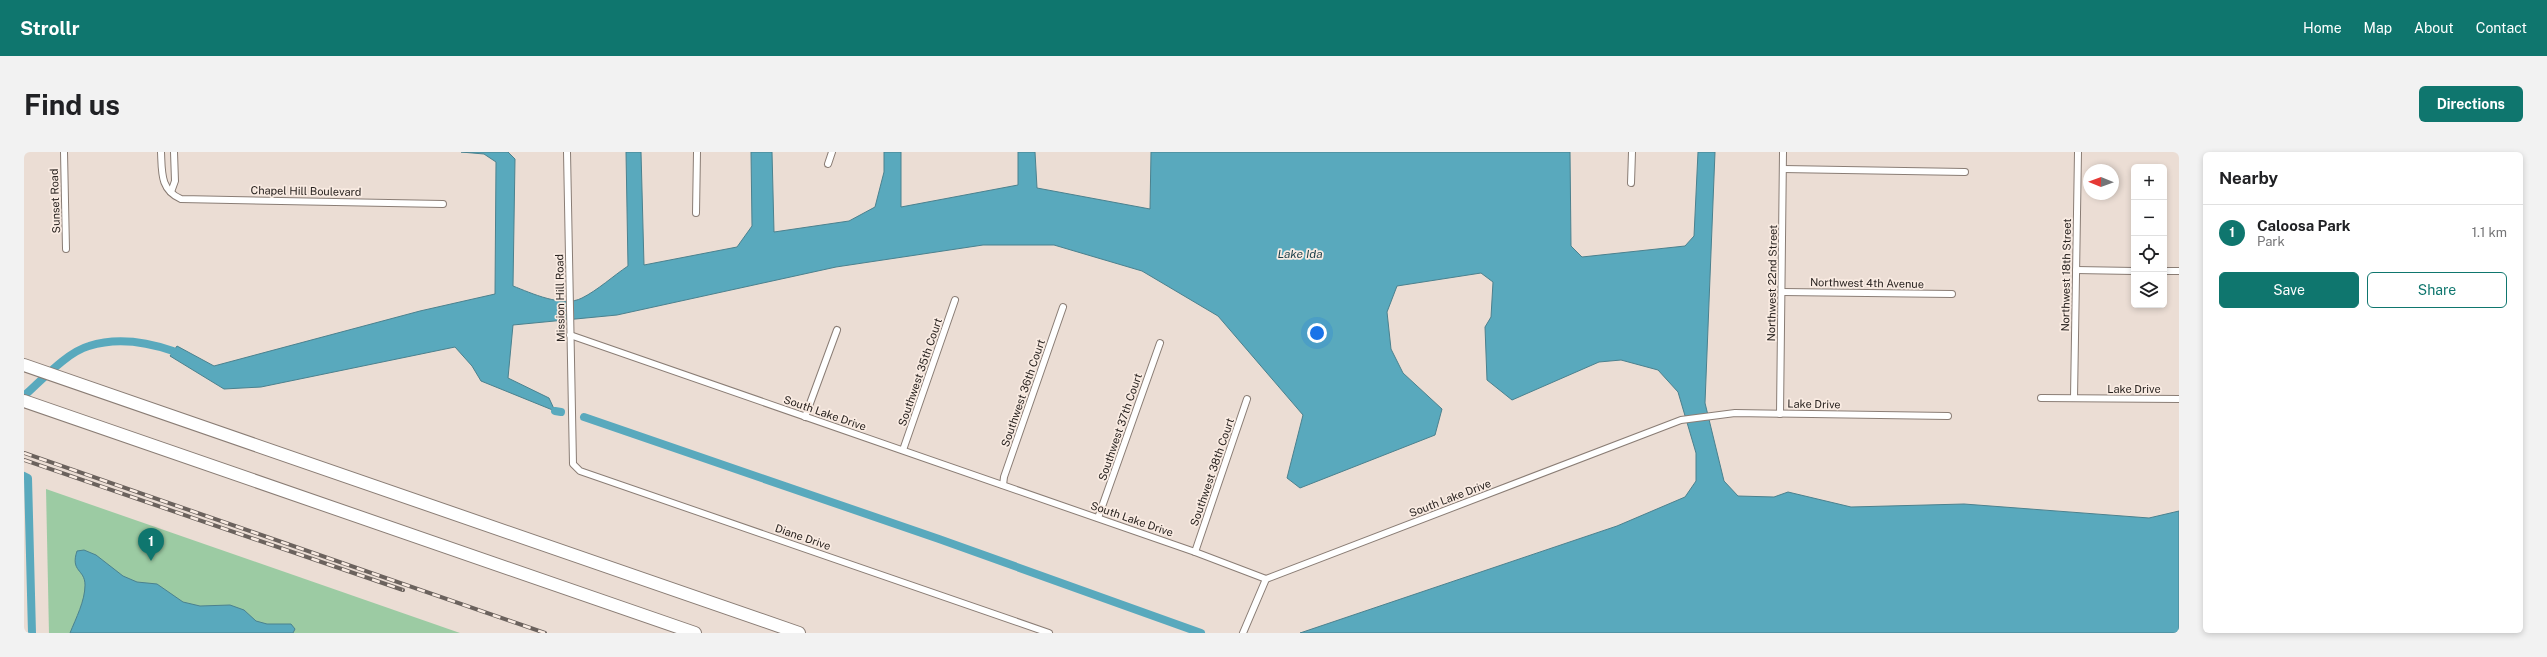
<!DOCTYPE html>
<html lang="en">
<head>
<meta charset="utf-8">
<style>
	:root { --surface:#fff; --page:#f2f2f2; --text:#202124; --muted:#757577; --line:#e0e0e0; --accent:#0f766e }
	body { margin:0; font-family:"Public Sans",sans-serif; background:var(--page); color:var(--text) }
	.controls { position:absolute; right:12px; top:12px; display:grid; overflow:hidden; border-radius:6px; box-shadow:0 2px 6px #0003 }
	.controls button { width:36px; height:36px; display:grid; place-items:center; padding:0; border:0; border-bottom:1px solid var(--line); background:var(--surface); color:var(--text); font:20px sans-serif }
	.compass { position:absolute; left:2059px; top:12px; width:36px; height:36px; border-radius:50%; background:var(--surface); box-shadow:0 2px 6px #0003; rotate:271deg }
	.you { position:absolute; left:1293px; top:181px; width:14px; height:14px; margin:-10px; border:3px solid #fff; border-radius:50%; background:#1a73e8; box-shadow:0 0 0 6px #1a73e833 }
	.badge { display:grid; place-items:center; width:26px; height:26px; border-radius:50%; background:var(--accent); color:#fff; font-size:13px; font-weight:700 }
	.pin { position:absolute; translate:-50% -33px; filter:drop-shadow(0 1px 2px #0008) }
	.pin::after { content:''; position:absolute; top:21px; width:14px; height:12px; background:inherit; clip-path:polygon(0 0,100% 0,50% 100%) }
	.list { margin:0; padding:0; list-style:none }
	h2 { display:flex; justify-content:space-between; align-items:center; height:52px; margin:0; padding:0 16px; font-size:17px }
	h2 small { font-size:13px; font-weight:400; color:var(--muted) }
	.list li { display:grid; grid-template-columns:26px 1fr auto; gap:12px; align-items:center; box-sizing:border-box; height:56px; padding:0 16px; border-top:1px solid var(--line) }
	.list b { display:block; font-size:15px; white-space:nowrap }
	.list p { margin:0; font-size:13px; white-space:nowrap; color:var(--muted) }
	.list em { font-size:13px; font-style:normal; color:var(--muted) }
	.actions { display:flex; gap:8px; padding:12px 16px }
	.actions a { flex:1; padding:9px 0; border:1px solid var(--accent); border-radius:6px; text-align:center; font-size:14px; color:var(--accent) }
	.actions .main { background:var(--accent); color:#fff }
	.icon { flex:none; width:22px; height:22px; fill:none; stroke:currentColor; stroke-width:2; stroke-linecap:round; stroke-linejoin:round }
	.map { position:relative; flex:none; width:2155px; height:481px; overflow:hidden; border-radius:6px }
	header { display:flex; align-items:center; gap:24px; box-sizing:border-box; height:56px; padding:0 20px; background:var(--accent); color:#fff }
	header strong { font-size:19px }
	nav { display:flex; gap:22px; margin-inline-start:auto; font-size:14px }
	.intro { display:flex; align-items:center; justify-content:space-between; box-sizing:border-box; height:96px; padding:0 24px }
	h1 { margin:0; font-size:28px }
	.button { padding:10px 18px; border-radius:6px; background:var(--accent); color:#fff; font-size:14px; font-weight:700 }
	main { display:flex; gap:24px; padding:0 24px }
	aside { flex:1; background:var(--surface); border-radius:6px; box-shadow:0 2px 6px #0003 }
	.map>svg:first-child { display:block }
</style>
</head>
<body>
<header>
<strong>Strollr</strong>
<nav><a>Home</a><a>Map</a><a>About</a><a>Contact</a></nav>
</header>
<div class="intro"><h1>Find us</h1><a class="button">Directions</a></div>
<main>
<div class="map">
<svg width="2155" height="481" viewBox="0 0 2155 481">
	<rect width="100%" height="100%" fill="#ebddd4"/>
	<!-- green -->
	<path fill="#9ccba3" d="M 22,337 L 436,481 L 25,481 Z"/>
	<!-- water -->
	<g fill="#59a9bd" stroke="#4b818e">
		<path d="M 437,0 L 484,0 L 491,7 L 489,134 C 507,141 539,156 558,146 C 574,138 589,124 604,114 L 602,0 L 617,0 L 620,113 L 713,95 L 728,74 L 727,0 L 748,0 L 750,80 L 825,69 L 851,55 L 860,20 L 860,0 L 877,0 L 877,55 L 994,33 L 994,0 L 1011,0 L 1013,36 L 1126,57 L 1127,0 L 1546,0 L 1547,94 L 1558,105 L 1661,94 L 1670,84 L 1674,0 L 1691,0 L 1681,251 L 1700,329 L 1714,344 L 1750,345 L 1764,340 L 1827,355 L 1940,352 L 2125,366 L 2155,359 L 2155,481 L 1276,481 L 1593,374 L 1661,345 L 1672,329 L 1672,301 L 1654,240 L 1634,218 L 1597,208 L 1575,210 L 1488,248 L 1463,228 L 1461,175 L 1467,165 L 1469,130 L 1457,121 L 1373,134 L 1363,160 L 1367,197 L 1379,221 L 1418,257 L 1411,283 L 1276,336 L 1263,326 L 1279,263 L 1194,164 L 1118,119 L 1030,93 L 959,93 L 812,115 L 593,163 L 489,173 L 484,226 L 525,246 L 531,259 L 457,229 L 448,214 L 431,195 L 237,235 L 200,237 L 146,204 L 153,194 L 190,214 L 396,159 L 471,142 L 472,10 L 460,2 Z"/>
		<path d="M 60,398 L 72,403 L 99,424 L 113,430 L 133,432 L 159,450 L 176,454 L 206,453 L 220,458 L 232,469 L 243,472 L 267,472 L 271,477 L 269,481 L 46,481 C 52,466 61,449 61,433 C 61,417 46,420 53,399 Z"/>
	</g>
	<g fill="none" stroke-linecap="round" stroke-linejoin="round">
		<!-- canal -->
		<g stroke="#59a9bd" stroke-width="8">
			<path d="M 0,244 C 17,229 43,200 65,194 C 93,185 123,190 149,199"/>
			<path d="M 531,259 L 537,260"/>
			<path d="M 560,265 L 915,387 L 1177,481"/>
			<path d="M 0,324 L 4,326 L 8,481"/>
		</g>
		<!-- minor casing -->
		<g stroke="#8a7d75" stroke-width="8">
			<g id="minor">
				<path d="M 40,0 L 42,97"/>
				<path d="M 137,0 C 138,20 136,38 157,47 L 419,52"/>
				<path d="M 543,0 L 549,312 L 556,319 L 1025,481"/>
				<path d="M 804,12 L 808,0"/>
				<path d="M 1759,17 L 1941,20"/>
				<path d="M 1607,31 L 1608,0"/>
				<path d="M 147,40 L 151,29 L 150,0"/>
				<path d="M 672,61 L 673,0"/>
				<path d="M 2052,118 L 2110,119"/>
				<path d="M 2140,119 L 2155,119"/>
				<path d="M 1758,140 L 1928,142"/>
				<path d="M 546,183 L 1171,400 L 1242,427 L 1657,268 L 1711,261 L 1924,264"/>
				<path d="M 2017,246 L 2155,247"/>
				<path d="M 2050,246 L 2054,0"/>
				<path d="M 1756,262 L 1759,0"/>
				<path d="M 781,265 L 813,178"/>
				<path d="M 879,298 L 931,148"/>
				<path d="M 979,333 L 980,325 L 1039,155"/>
				<path d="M 1074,366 L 1136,191"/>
				<path d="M 1171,400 L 1223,247"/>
				<path d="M 1219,481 L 1242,427"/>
			</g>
		</g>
		<!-- motorway casing -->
		<g stroke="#8a7d75" stroke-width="14">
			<g id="motorway">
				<path d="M 0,213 L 775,481"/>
				<path d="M 0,249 L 671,481"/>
			</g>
		</g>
		<!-- minor -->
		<use href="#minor" stroke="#fff" stroke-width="6"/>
		<!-- motorway -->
		<use href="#motorway" stroke="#fff" stroke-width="12"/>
		<!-- rail casing -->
		<g stroke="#6b625d" stroke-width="4">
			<g id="rail">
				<path d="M 0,301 L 521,481"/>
				<path d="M 0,308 L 379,438"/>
			</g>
		</g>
		<!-- rail -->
		<use href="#rail" stroke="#f9ebe2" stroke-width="2.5" stroke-dasharray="8" stroke-linecap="butt"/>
	</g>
	<g text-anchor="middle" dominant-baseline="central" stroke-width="3.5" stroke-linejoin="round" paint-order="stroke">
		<!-- street labels -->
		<g font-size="11" fill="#292320" stroke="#f9ebe2">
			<text transform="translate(282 39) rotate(1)">Chapel Hill Boulevard</text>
			<text transform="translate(31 49) rotate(-92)">Sunset Road</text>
			<text transform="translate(2042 123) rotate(-89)">Northwest 18th Street</text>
			<text transform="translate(1748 131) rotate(-89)">Northwest 22nd Street</text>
			<text transform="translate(1843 131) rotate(1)">Northwest 4th Avenue</text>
			<text transform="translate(536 146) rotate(-91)">Mission Hill Road</text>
			<text transform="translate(896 220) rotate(-71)">Southwest 35th Court</text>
			<text x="2110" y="237">Lake Drive</text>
			<text transform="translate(999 241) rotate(-71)">Southwest 36th Court</text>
			<text transform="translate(1790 252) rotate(1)">Lake Drive</text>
			<text transform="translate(801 261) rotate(19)">South Lake Drive</text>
			<text transform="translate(1096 275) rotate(-71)">Southwest 37th Court</text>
			<text transform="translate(1188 320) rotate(-71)">Southwest 38th Court</text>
			<text transform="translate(1426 346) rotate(-21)">South Lake Drive</text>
			<text transform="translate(1108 367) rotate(19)">South Lake Drive</text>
			<text transform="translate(779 385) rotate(19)">Diane Drive</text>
		</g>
		<!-- water labels -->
		<g font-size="12" font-style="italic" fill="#1a3f49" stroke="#f9ebe2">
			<text x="1276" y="102">Lake Ida</text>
		</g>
	</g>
</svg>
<div class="controls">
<button>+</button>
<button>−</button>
<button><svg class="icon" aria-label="locate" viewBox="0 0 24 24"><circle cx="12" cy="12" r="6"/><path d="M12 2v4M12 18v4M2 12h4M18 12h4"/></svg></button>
<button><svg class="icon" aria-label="layers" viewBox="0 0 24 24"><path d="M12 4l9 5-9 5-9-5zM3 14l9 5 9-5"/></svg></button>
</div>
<svg class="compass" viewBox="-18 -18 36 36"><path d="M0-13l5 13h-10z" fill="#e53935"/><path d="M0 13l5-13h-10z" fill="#757577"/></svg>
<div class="you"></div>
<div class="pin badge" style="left:127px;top:409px">1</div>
</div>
<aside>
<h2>Nearby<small></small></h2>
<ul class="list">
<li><span class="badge">1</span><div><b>Caloosa Park</b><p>Park</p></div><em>1.1 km</em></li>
</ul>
<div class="actions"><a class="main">Save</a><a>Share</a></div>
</aside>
</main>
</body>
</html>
